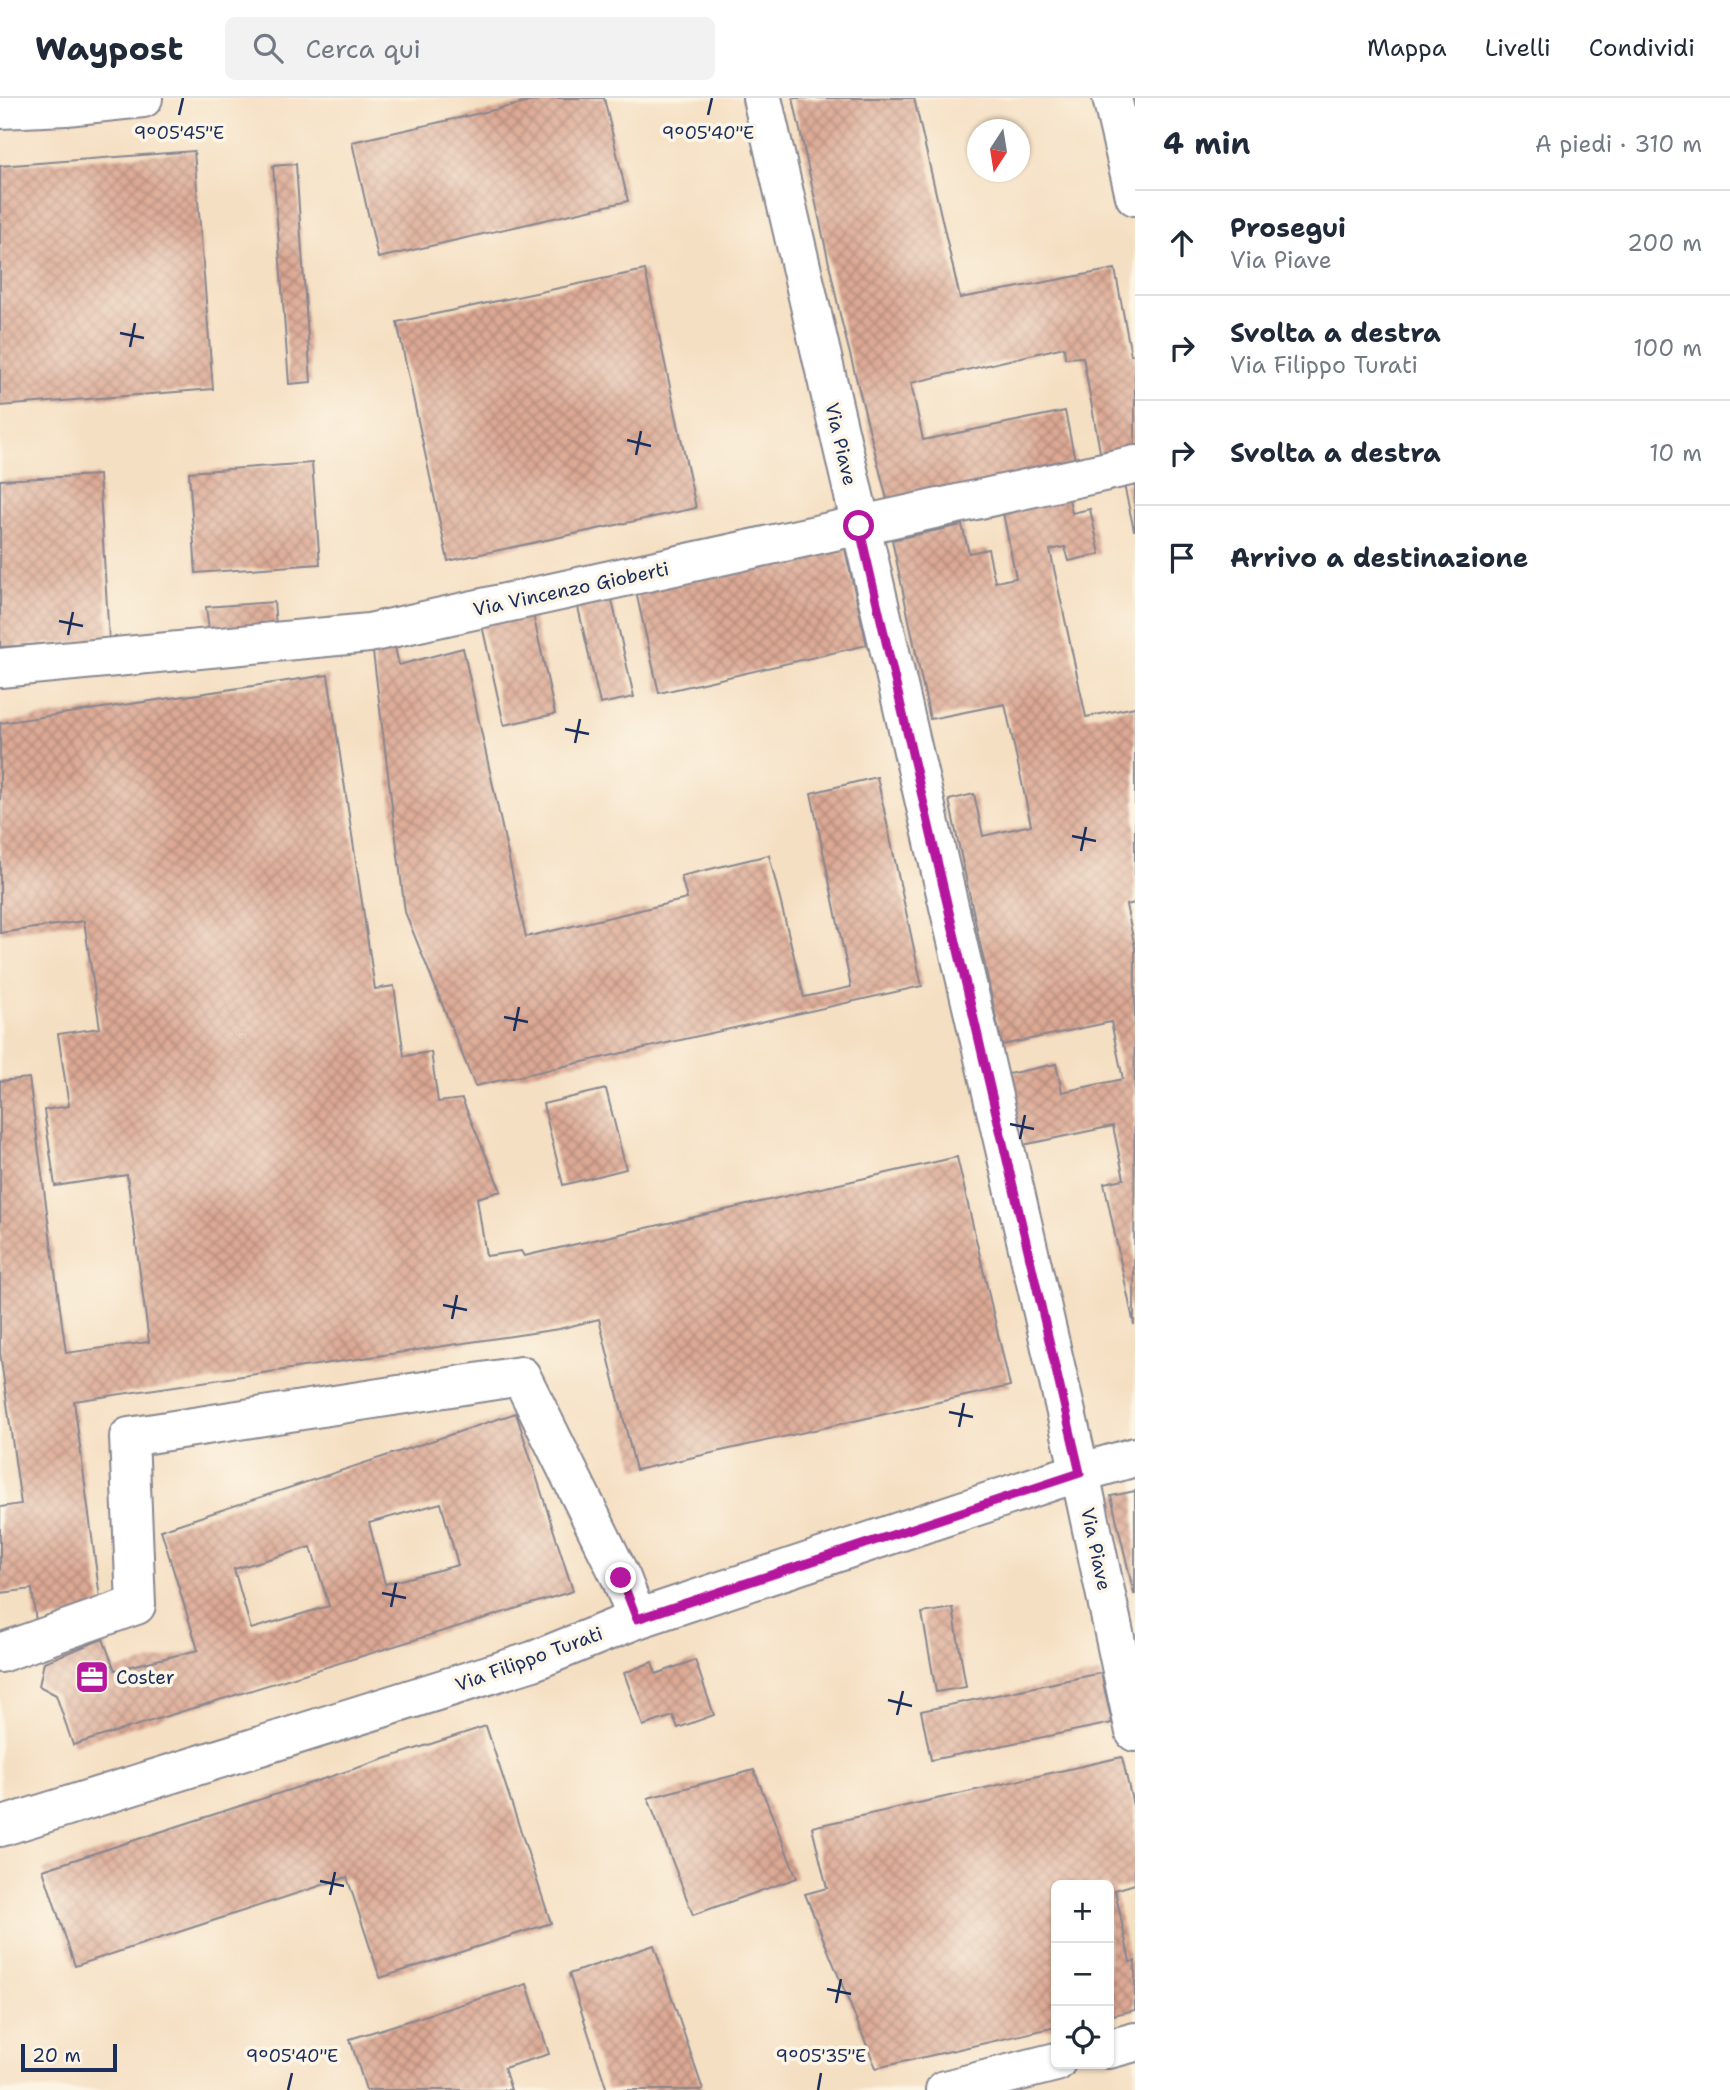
<!DOCTYPE html>
<html lang="it">
<head>
<meta charset="utf-8">
<style>
	:root { --surface:#fff; --page:#f2f2f3; --text:#1f2937; --muted:#747a83; --line:#e0e1e3 }
	body { margin:0; font-family:"Shantell Sans",sans-serif; background:var(--page); color:var(--text) }
	.controls { position:absolute; right:21px; bottom:21px; display:grid; overflow:hidden; border-radius:10px; box-shadow:0 2px 5px #0004 }
	.controls button { width:63px; height:63px; display:grid; place-items:center; padding:0; border:0; border-bottom:2px solid var(--line); background:var(--surface); color:var(--text); font:35px sans-serif }
	.compass { position:absolute; left:967px; top:21px; width:63px; height:63px; border-radius:50%; background:var(--surface); box-shadow:0 2px 5px #0004; rotate:192deg }
	.scale { position:absolute; left:21px; bottom:18px; width:96px; box-sizing:border-box; padding-left:7px; border:4px solid #1b2f5e; border-top:0; font-size:19px; line-height:24px; white-space:nowrap; color:#1b2f5e; -webkit-text-stroke:5px #fcf5e5; paint-order:stroke }
	.stop { position:absolute; width:21px; height:21px; margin:-16px; border:5px solid #b5179e; border-radius:50%; background:#fff }
	.stop.end { background:#b5179e; border-color:#fff; box-shadow:0 2px 7px #0008 }
	.list { margin:0; padding:0; list-style:none }
	h2 { display:flex; justify-content:space-between; align-items:center; height:91px; margin:0; padding:0 28px; font-size:30px }
	h2 small { font-size:23px; font-weight:400; color:var(--muted) }
	.list li { display:grid; grid-template-columns:46px 1fr auto; gap:21px; align-items:center; box-sizing:border-box; height:105px; padding:0 28px; border-top:2px solid var(--line) }
	.list b { display:block; font-size:26px; white-space:nowrap }
	.list p { margin:0; font-size:23px; white-space:nowrap; color:var(--muted) }
	.list em { font-size:23px; font-style:normal; color:var(--muted) }
	.icon { flex:none; width:38px; height:38px; fill:none; stroke:currentColor; stroke-width:2; stroke-linecap:round; stroke-linejoin:round }
	.map { position:relative; flex:none; width:1135px; height:1992px; overflow:hidden }
	header { display:flex; align-items:center; gap:42px; box-sizing:border-box; height:98px; padding:0 35px; background:var(--surface); border-bottom:2px solid var(--line) }
	header strong { font-size:33px }
	nav { display:flex; gap:38px; margin-inline-start:auto; font-size:24px }
	.search { width:490px; height:63px; background:var(--page); display:flex; align-items:center; gap:18px; box-sizing:border-box; padding:0 24px; border-radius:10px; color:var(--muted); font-size:26px }
	main { display:flex }
	aside { flex:1; background:var(--surface) }
	.map>svg:first-child { display:block }
</style>
</head>
<body>
<header>
<strong>Waypost</strong>
<div class="search"><svg class="icon" aria-label="search" viewBox="0 0 24 24"><circle cx="10" cy="10" r="6"/><path d="M15 15l6 6"/></svg>Cerca qui</div>
<nav><a>Mappa</a><a>Livelli</a><a>Condividi</a></nav>
</header>
<main>
<div class="map">
<svg width="1135" height="1992" viewBox="0 0 1135 1992">
	<defs>
		<pattern id="building-cross-hatch" width="8" height="8" patternUnits="userSpaceOnUse" patternTransform="scale(1.75)"><rect width="8" height="8" fill="#dda994"/><path d="M0 0l8 8M0 8l8-8" fill="none" stroke="#b28a7c"/></pattern>
	</defs>
	<rect width="100%" height="100%" fill="#fcf5e5"/>
	<filter id="ink" filterUnits="userSpaceOnUse"><feTurbulence type="fractalNoise" baseFrequency=".0143" numOctaves="2"/><feDisplacementMap in="SourceGraphic" scale="14" xChannelSelector="R" yChannelSelector="G"/><feConvolveMatrix kernelMatrix="1 2 1 2 8 2 1 2 1" color-interpolation-filters="sRGB"/></filter>
	<filter id="wash" filterUnits="userSpaceOnUse"><feTurbulence type="fractalNoise" baseFrequency=".00686" numOctaves="4" result="noise"/><feDisplacementMap in="SourceGraphic" scale="28" xChannelSelector="R" yChannelSelector="G"/><feGaussianBlur stdDeviation="1.57" result="paint"/><feColorMatrix in="noise" values="0 0 0 0 0 0 0 0 0 0 0 0 0 0 0 0 0 1.4 0 .05"/><feComposite in="paint" operator="in"/></filter>
	<g filter="url(#wash)">
		<rect width="100%" height="100%" fill="#f5dfc2"/>
		<g id="blocks">
			<!-- building -->
			<g fill="url(#building-cross-hatch)" fill-rule="evenodd">
				<path d="M 547,0 L 604,0 L 628,103 L 378,160 L 352,44 Z"/>
				<path d="M 793,0 L 914,0 L 960,200 L 1115,171 L 1131,257 L 1135,256 L 1135,353 L 1101,359 L 1083,259 L 1065,260 L 1064,249 L 911,285 L 923,342 L 1065,313 L 1077,372 L 889,409 L 841,221 Z"/>
				<path d="M 194,53 L 213,291 L 0,308 L 0,68 Z"/>
				<path d="M 296,66 L 311,284 L 289,286 L 273,68 Z"/>
				<path d="M 645,172 L 696,410 L 448,463 L 397,224 Z"/>
				<path d="M 312,365 L 320,466 L 196,475 L 189,374 Z"/>
				<path d="M 99,377 L 109,542 L 0,549 L 0,382 Z"/>
				<path d="M 1135,385 L 1135,432 L 1134,432 L 1124,387 Z"/>
				<path d="M 1069,401 L 1072,415 L 1090,411 L 1100,456 L 1069,463 L 1065,449 L 1050,452 L 1086,619 L 1135,609 L 1135,805 L 1126,807 L 1135,849 L 1134,1227 L 1104,1085 L 1124,1081 L 1113,1028 L 1023,1047 L 1008,976 L 1056,966 L 1062,994 L 1123,981 L 1111,924 L 1002,947 L 949,702 L 974,696 L 983,738 L 1031,727 L 1005,606 L 930,621 L 892,442 L 962,427 L 969,455 L 988,451 L 995,484 L 1016,480 L 1003,415 Z"/>
				<path d="M 844,447 L 867,547 L 659,595 L 636,494 Z"/>
				<path d="M 612,502 L 634,599 L 600,606 L 578,509 Z"/>
				<path d="M 274,504 L 276,528 L 209,533 L 206,509 Z"/>
				<path d="M 533,516 L 555,616 L 504,627 L 482,527 Z"/>
				<path d="M 395,549 L 399,567 L 463,550 L 526,839 L 687,801 L 681,778 L 769,757 L 804,899 L 851,889 L 811,695 L 877,679 L 922,888 L 475,988 L 405,814 L 373,554 Z"/>
				<path d="M 328,577 L 375,891 L 394,888 L 404,958 L 431,954 L 438,1004 L 462,1001 L 501,1093 L 477,1100 L 486,1158 L 521,1153 L 524,1158 L 957,1059 L 1010,1288 L 636,1372 L 599,1221 L 559,1231 L 74,1303 L 102,1515 L 36,1524 L 32,1491 L 0,1495 L 0,1409 L 21,1406 L 0,1255 L 0,983 L 29,980 L 66,1255 L 149,1244 L 127,1077 L 55,1088 L 44,1012 L 69,1008 L 58,936 L 100,930 L 84,823 L 0,835 L 0,625 Z"/>
				<path d="M 606,991 L 626,1071 L 563,1087 L 543,1006 Z"/>
				<path d="M 516,1315 L 573,1493 L 73,1647 L 56,1597 L 39,1588 L 44,1564 L 103,1541 L 115,1572 L 198,1552 L 161,1432 ZM 441,1405 L 458,1467 L 385,1486 L 369,1425 ZM 311,1449 L 329,1508 L 251,1531 L 234,1471 Z"/>
				<path d="M 1135,1393 L 1135,1496 L 1134,1496 L 1111,1398 Z"/>
				<path d="M 953,1510 L 966,1589 L 936,1594 L 922,1515 Z"/>
				<path d="M 695,1562 L 714,1617 L 678,1630 L 673,1618 L 643,1628 L 624,1575 L 652,1564 L 656,1576 Z"/>
				<path d="M 1101,1575 L 1112,1625 L 931,1662 L 921,1613 Z"/>
				<path d="M 486,1628 L 551,1825 L 380,1880 L 347,1779 L 75,1868 L 43,1772 Z"/>
				<path d="M 1122,1659 L 1135,1716 L 1135,1786 L 1115,1792 L 1130,1864 L 1135,1863 L 1135,1912 L 1109,1918 L 1109,1787 L 1056,1787 L 1056,1929 L 876,1970 L 805,1796 L 827,1790 L 812,1729 Z"/>
				<path d="M 754,1672 L 797,1780 L 693,1817 L 648,1700 Z"/>
				<path d="M 654,1847 L 703,1992 L 607,1992 L 569,1876 Z"/>
				<path d="M 527,1886 L 549,1956 L 504,1970 L 511,1992 L 366,1992 L 350,1941 Z"/>
			</g>
		</g>
	</g>
	<g filter="url(#ink)">
		<use href="#blocks" fill-opacity="0" stroke="#888790" stroke-width="2"/>
		<g fill="none" stroke-linecap="round" stroke-linejoin="round">
			<!-- minor casing -->
			<g stroke="#888790" stroke-width="42">
				<g id="minor">
					<path d="M 762,0 L 1080,1375 L 1135,1634"/>
					<path d="M 1112,0 L 1135,98"/>
					<path d="M 0,11 L 66,8 L 143,0"/>
					<path d="M 0,570 L 369,535 L 1135,367"/>
					<path d="M 0,1555 L 136,1507 L 129,1339 L 521,1278 L 621,1480 L 637,1521"/>
					<path d="M 0,1729 L 533,1563 L 637,1521 L 1055,1382 L 1135,1359"/>
					<path d="M 1109,1951 L 1135,1944"/>
					<path d="M 945,1992 L 1056,1964"/>
				</g>
			</g>
			<!-- minor -->
			<use href="#minor" stroke="#fff" stroke-width="38"/>
		</g>
	</g>
	<g fill="none" stroke-linecap="round" stroke-linejoin="round" filter="url(#ink)">
		<!-- route -->
		<path stroke="#b5179e" stroke-width="9" d="M 621,1480 L 637,1521 L 1080,1375 L 859,428"/>
	</g>
	<!-- ticks -->
	<path fill="none" stroke="#1b2f5e" stroke-width="2.5" d="M 179,17 L 183,0M 708,17 L 712,0M 120,235 L 144,240M 130,249 L 135,225M 627,342 L 651,348M 636,357 L 641,333M 59,523 L 83,528M 68,537 L 73,514M 565,631 L 589,636M 575,645 L 580,621M 1072,738 L 1096,743M 1081,753 L 1086,729M 504,919 L 528,924M 514,933 L 519,909M 1010,1026 L 1034,1031M 1020,1041 L 1025,1017M 443,1207 L 467,1212M 452,1221 L 457,1197M 949,1314 L 973,1319M 959,1329 L 964,1305M 382,1495 L 406,1500M 391,1509 L 396,1485M 888,1602 L 912,1608M 897,1617 L 903,1593M 320,1783 L 344,1788M 330,1797 L 335,1774M 827,1891 L 851,1896M 836,1905 L 841,1881M 288,1992 L 292,1975M 818,1992 L 821,1975"/>
	<!-- icons -->
	<defs>
		<g id="office-square" transform="scale(1.75)"><rect x="-9" y="-9" width="18" height="18" rx="4" fill="#b5179e" stroke="#fcf5e5"/><path d="M-6-3h4V-5.5h4V-3h4V5H-6ZM-1-4.5V-3h2v-1.5ZM-6 0V1H6V0Z" fill="#fff"/></g>
	</defs>
	<g fill-rule="evenodd">
		<use href="#office-square" x="92" y="1579"/>
	</g>
	<g text-anchor="middle" dominant-baseline="central" stroke-width="7" stroke-linejoin="round" paint-order="stroke">
		<!-- street labels -->
		<g font-size="19" fill="#1b2f5e" stroke="#fcf5e5">
			<text transform="translate(841 346) rotate(77)">Via Piave</text>
			<text transform="translate(571 491) rotate(-12)">Via Vincenzo Gioberti</text>
			<text transform="translate(1096 1451) rotate(78)">Via Piave</text>
			<text transform="translate(529 1561) rotate(-20)">Via Filippo Turati</text>
		</g>
		<!-- poi labels -->
		<g font-size="19" fill="#1b2f5e" stroke="#fcf5e5" text-anchor="start">
			<text x="116" y="1579">Coster</text>
		</g>
	</g>
	<g font-size="18" text-anchor="middle" fill="#1b2f5e" stroke="#fcf5e5" stroke-width="7" stroke-linejoin="round" paint-order="stroke">
		<text x="179" y="41">9°05'45"E</text>
		<text x="708" y="41">9°05'40"E</text>
		<text x="292" y="1964">9°05'40"E</text>
		<text x="821" y="1964">9°05'35"E</text>
	</g>
</svg>
<div class="controls">
<button>+</button>
<button>−</button>
<button><svg class="icon" aria-label="locate" viewBox="0 0 24 24"><circle cx="12" cy="12" r="6"/><path d="M12 2v4M12 18v4M2 12h4M18 12h4"/></svg></button>
</div>
<svg class="compass" viewBox="-18 -18 36 36"><path d="M0-13l5 13h-10z" fill="#e53935"/><path d="M0 13l5-13h-10z" fill="#747a83"/></svg>
<div class="scale">20 m</div>
<div class="stop" style="left:859px;top:428px"></div>
<div class="stop end" style="left:621px;top:1480px"></div>
</div>
<aside>
<h2>4 min<small>A piedi · 310 m</small></h2>
<ul class="list">
<li><svg class="icon" aria-label="ahead" viewBox="0 0 24 24"><path d="M12 20V5M6 11l6-6 6 6"/></svg><div><b>Prosegui</b><p>Via Piave</p></div><em>200 m</em></li>
<li><svg class="icon" aria-label="right" viewBox="0 0 24 24"><path d="M7 20v-9h11M14 6l5 5-5 5"/></svg><div><b>Svolta a destra</b><p>Via Filippo Turati</p></div><em>100 m</em></li>
<li><svg class="icon" aria-label="right" viewBox="0 0 24 24"><path d="M7 20v-9h11M14 6l5 5-5 5"/></svg><div><b>Svolta a destra</b></div><em>10 m</em></li>
<li><svg class="icon" aria-label="arrive" viewBox="0 0 24 24"><path d="M6 21V4h12l-3 4 3 4H6"/></svg><div><b>Arrivo a destinazione</b></div></li>
</ul>
</aside>
</main>
</body>
</html>
